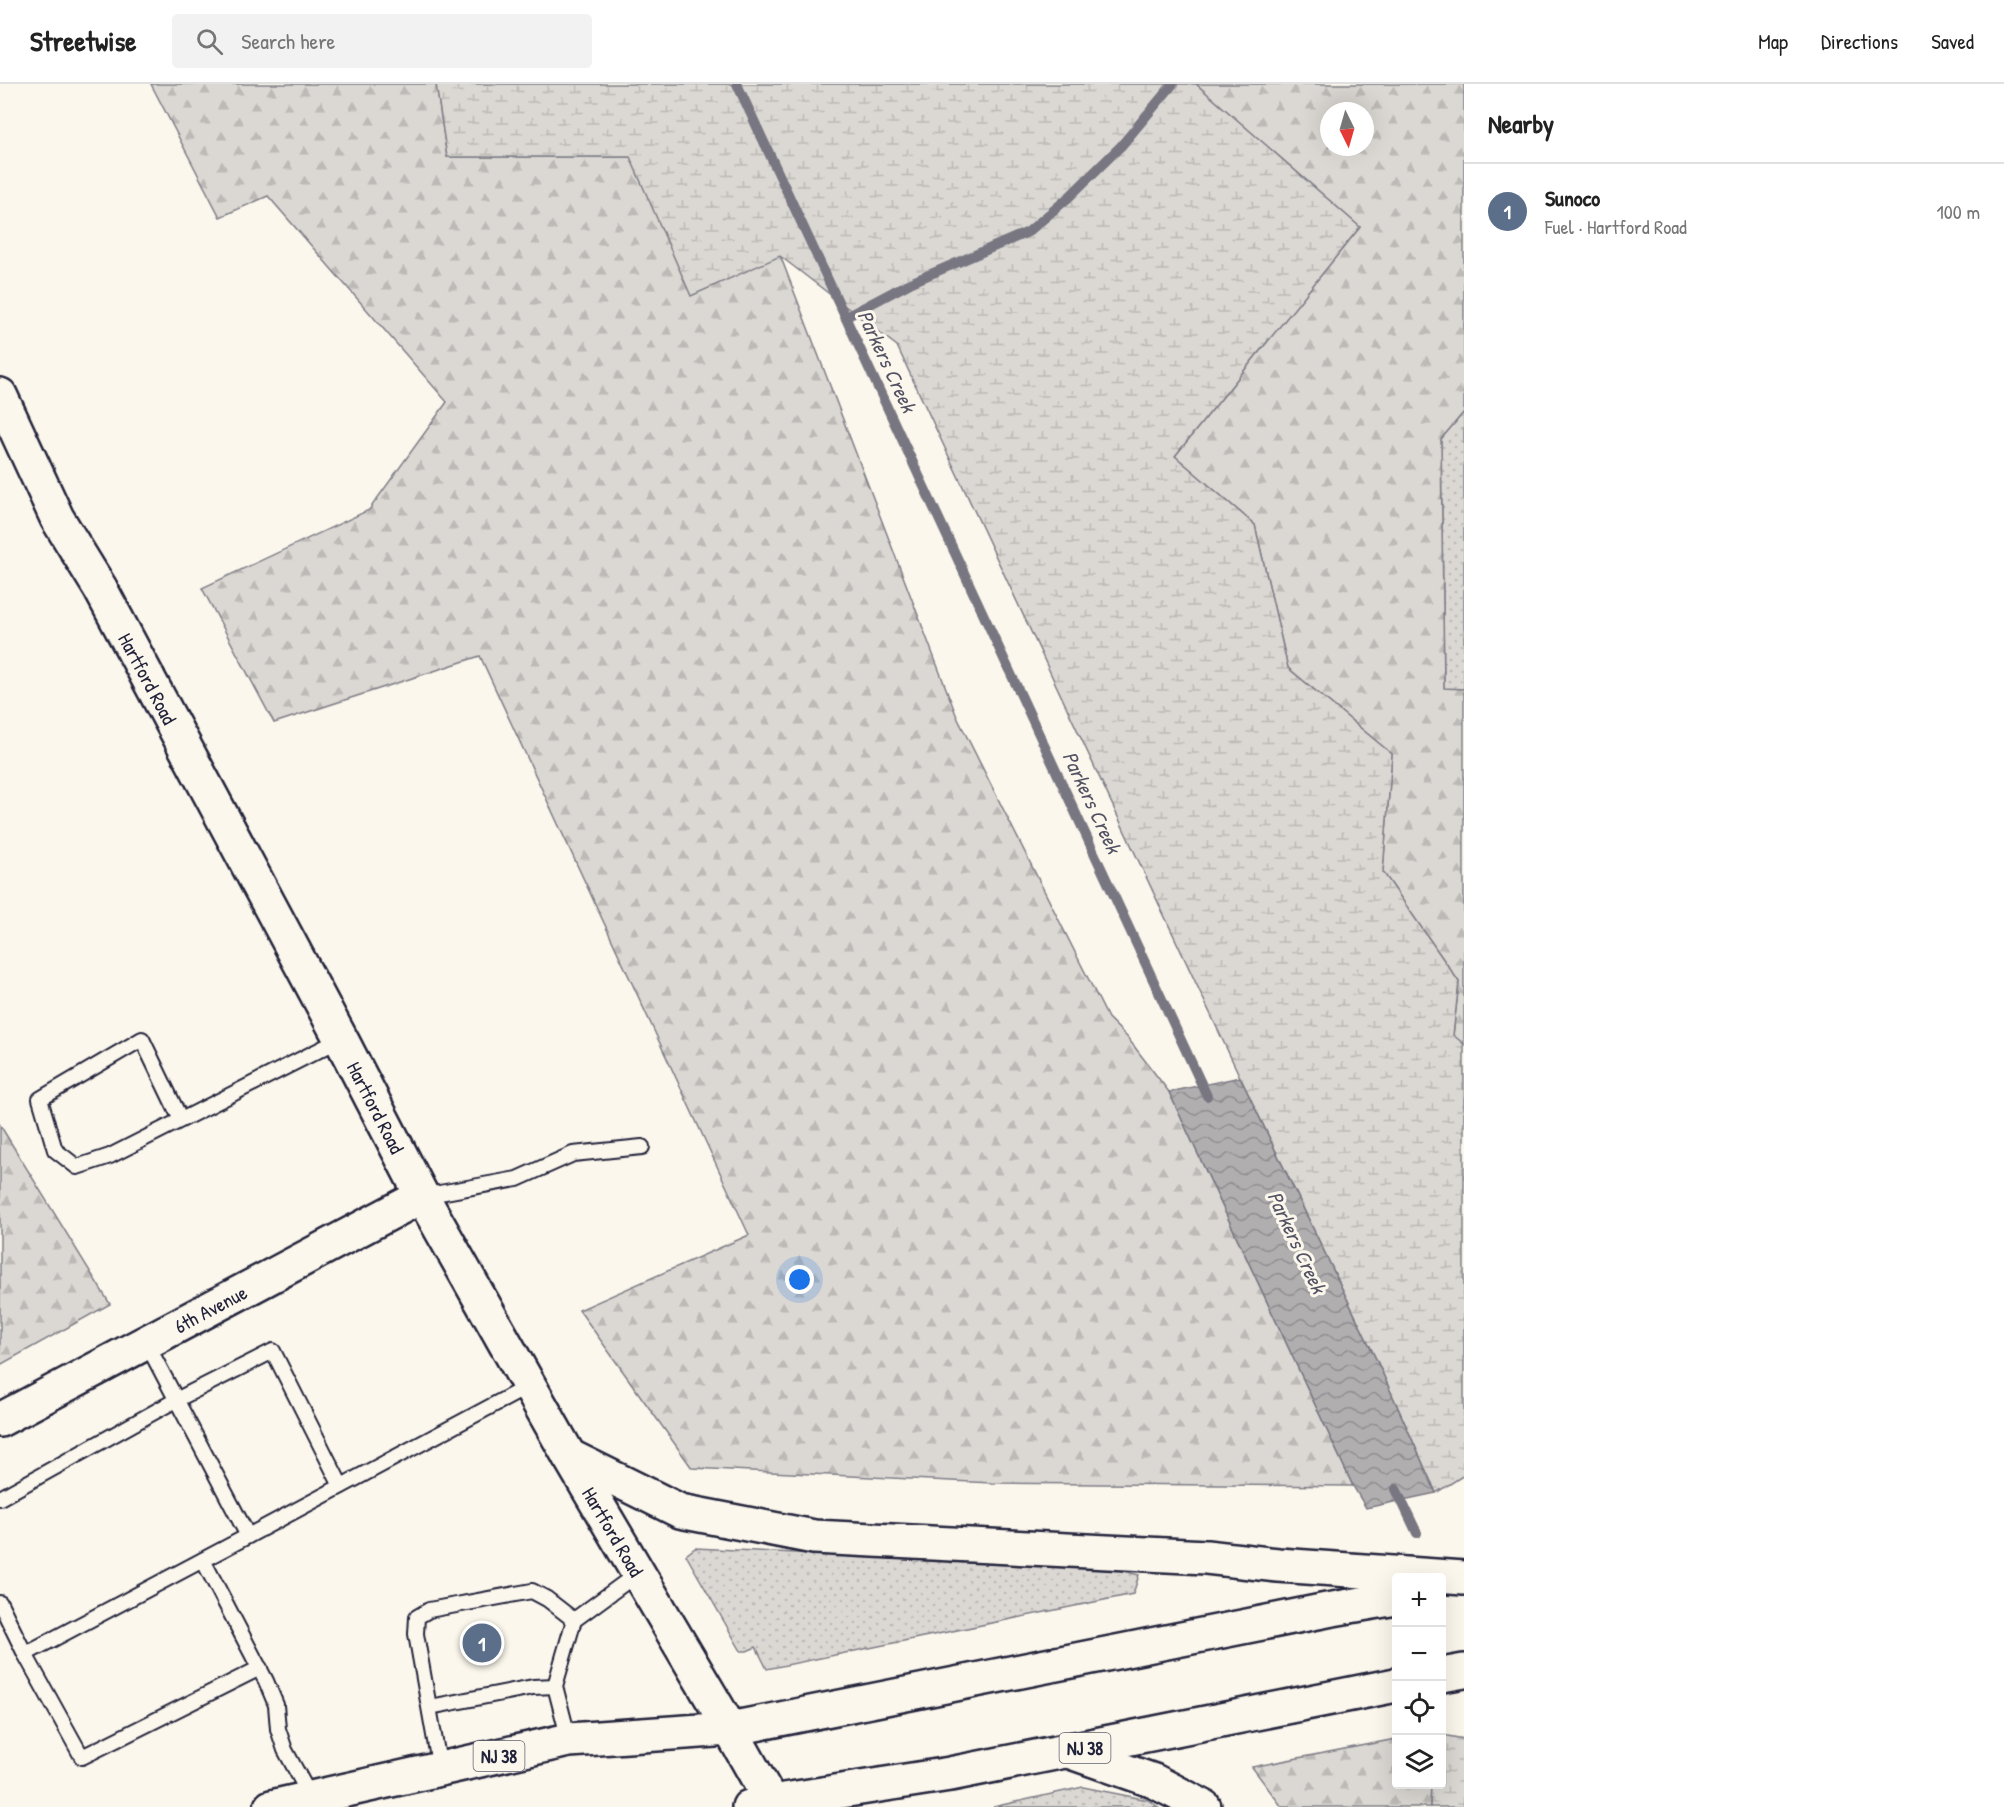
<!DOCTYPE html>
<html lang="en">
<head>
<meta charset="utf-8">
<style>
	:root { --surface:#fff; --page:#f2f2f2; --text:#222; --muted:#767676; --line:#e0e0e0; --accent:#b45309 }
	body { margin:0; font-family:"Patrick Hand",sans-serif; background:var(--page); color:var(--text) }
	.controls { position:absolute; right:18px; bottom:18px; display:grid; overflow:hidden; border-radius:6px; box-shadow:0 6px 24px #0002 }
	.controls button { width:54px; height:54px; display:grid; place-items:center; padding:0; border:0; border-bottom:2px solid var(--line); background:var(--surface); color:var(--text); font:30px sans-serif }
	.compass { position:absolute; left:1320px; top:18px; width:54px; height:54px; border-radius:50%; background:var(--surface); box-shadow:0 6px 24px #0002; rotate:175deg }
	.you { position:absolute; left:800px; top:1196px; width:21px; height:21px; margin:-15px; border:4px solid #fff; border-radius:50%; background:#1a73e8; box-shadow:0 0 0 9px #1a73e833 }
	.badge { display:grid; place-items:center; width:39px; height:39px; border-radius:50%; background:var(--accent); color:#fff; font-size:20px; font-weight:700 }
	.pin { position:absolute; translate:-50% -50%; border:3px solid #fff; box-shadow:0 2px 6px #0006 }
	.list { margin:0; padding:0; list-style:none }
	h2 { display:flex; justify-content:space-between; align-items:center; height:78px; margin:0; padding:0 24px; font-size:26px }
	h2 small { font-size:20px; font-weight:400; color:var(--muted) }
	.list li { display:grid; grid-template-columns:39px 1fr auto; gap:18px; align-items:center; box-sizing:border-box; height:96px; padding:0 24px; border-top:2px solid var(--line) }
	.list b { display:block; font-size:22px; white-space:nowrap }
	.list p { margin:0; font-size:20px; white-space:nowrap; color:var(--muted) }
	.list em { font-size:20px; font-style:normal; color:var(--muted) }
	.icon { flex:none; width:33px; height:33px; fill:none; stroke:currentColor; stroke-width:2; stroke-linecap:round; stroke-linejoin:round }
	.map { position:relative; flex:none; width:1464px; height:1723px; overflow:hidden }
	header { display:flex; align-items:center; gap:36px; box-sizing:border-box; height:84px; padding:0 30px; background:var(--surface); border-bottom:2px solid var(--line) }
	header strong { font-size:28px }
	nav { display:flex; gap:33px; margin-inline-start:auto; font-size:21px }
	.search { width:420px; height:54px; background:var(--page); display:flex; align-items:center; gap:15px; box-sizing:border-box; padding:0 21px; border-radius:6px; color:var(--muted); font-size:22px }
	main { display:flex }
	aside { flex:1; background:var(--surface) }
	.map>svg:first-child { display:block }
</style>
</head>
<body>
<header>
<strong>Streetwise</strong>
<div class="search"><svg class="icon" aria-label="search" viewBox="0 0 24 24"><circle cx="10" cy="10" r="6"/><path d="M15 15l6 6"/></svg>Search here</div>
<nav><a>Map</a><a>Directions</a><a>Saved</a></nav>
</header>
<main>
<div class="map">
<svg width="1464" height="1723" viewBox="0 0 1464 1723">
	<defs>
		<pattern id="grass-dots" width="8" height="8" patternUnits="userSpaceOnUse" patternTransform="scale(1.5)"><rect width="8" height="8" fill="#dbd8d3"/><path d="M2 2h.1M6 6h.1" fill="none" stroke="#bcb9b6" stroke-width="1.8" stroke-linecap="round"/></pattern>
		<pattern id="forest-firs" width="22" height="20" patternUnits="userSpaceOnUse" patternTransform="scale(1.5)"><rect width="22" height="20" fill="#dbd8d3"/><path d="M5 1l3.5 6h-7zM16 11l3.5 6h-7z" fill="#bcb9b6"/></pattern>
		<pattern id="wetland-marsh" width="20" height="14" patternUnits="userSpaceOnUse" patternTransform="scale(1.5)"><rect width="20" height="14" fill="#dbd8d3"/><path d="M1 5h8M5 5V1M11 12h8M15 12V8" fill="none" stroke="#bcb9b6"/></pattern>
		<pattern id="water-waves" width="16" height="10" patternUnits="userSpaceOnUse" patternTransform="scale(1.5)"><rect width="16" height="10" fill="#b1aeb0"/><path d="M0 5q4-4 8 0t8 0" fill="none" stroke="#908d90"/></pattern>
	</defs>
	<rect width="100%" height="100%" fill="#fbf7ec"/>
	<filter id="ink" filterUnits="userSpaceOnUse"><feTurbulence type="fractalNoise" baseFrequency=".0167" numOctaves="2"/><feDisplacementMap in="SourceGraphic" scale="12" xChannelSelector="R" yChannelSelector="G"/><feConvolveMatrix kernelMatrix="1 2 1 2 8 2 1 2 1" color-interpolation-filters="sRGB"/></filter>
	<g filter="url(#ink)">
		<!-- grass -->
		<g fill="url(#grass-dots)" stroke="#7e7d87" stroke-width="1.5">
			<path d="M 1464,328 L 1464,605 L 1444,605 L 1441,355 Z"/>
			<path d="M 695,1464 L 1116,1485 L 1139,1491 L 1133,1510 L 767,1585 L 756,1563 L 747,1567 L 741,1567 L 686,1471 Z"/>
			<path d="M 1083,1703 L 1148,1716 L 1158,1723 L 993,1723 Z"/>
		</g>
		<!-- forest -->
		<g fill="url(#forest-firs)" stroke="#7e7d87" stroke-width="1.5" fill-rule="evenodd">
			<path d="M 151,0 L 436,0 L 447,73 L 631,73 L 691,211 L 780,171 L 957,633 L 1108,934 L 1127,953 L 1169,1008 L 1353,1402 L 992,1399 L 692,1384 L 579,1226 L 749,1151 L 480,572 L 274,639 L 202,504 L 369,426 L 447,318 L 268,112 L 220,133 Z"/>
			<path d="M 1196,0 L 1464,0 L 1464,328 L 1441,355 L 1444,604 L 1464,605 L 1464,960 L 1453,952 L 1459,898 L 1383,788 L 1392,670 L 1288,584 L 1255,441 L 1175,372 L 1360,143 ZM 1329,27 L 1365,27 L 1365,63 L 1329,63 Z"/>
			<path d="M 0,1041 L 110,1220 L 0,1281 Z"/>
			<path d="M 1396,1655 L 1396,1700 L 1431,1701 L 1430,1723 L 1282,1723 L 1252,1683 Z"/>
		</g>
		<!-- wetland -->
		<g fill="url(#wetland-marsh)" stroke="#7e7d87" stroke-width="1.5">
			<path d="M 436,0 L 1196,0 L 1360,143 L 1175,372 L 1255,441 L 1288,584 L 1392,670 L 1383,788 L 1459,898 L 1453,951 L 1464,960 L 1464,1391 L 1436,1409 L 1377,1277 L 1240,993 L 897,262 L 780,172 L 691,212 L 630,73 L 447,73 Z"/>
			<path d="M 1442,1651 L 1464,1655 L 1464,1723 L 1430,1723 L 1431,1701 L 1442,1700 Z"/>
		</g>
		<!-- water -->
		<path fill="url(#water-waves)" stroke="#787681" stroke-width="1.5" d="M 1240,993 L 1377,1277 L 1436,1409 L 1366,1424 L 1353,1402 L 1169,1008 Z"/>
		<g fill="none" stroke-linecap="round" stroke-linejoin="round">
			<!-- stream -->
			<g stroke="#787681" stroke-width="10">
				<path d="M 737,0 L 1207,1012"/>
				<path d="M 846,233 L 910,199 L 1028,148 L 1068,114 L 1121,62 L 1173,0"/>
				<path d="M 1396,1405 L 1417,1449"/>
			</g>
			<!-- lane casing -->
			<g stroke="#22223b" stroke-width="18">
				<g id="lane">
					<path d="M 181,1036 L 142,955 L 40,1015 L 55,1066 L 77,1083 L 110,1072 L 341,955"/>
					<path d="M 423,1112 L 517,1095 L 573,1070 L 642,1063"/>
					<path d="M 146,1258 L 248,1452 L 529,1302"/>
					<path d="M 0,1414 L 176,1316 L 273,1267 L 341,1402"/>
					<path d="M 203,1476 L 266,1597 L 276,1621 L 278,1645 L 285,1666 L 311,1714"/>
					<path d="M 0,1519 L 25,1570 L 248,1452"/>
					<path d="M 25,1570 L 82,1673 L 260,1584"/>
					<path d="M 430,1623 L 533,1603 L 555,1602"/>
					<path d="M 569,1656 L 555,1602 L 574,1536 L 638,1489"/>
					<path d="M 440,1685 L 416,1550 L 417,1533 L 429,1526 L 532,1507 L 547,1515 L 574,1536"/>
				</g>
			</g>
			<!-- secondary casing -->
			<g stroke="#22223b" stroke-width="38">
				<g id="secondary">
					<path id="s1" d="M 0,311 L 57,434 L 100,504 L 343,959 L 422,1112 L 569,1372 L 730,1645 L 774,1723"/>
					<path id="s2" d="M 0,1336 L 422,1112"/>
				</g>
			</g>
			<!-- highway casing -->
			<g stroke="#22223b" stroke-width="38">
				<g id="highway">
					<path d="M 569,1372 L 680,1427 L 814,1453 L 1206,1473 L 1278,1481 L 1464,1494"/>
					<path d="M 1442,1591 L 1464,1587"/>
					<path d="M 1071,1668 L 1154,1697 L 1204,1723"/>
					<path d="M 271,1723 L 569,1656 L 730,1645 L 1327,1526 L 1396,1514"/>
					<path d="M 749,1723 L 771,1718 L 950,1690 L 1396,1601"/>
				</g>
			</g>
			<!-- lane -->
			<use href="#lane" stroke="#fbf7ec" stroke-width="14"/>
			<!-- secondary -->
			<use href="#secondary" stroke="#fbf7ec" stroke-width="33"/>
			<!-- highway -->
			<use href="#highway" stroke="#fbf7ec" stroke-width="33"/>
		</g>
	</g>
	<g text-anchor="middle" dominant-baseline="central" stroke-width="6" stroke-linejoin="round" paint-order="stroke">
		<!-- shield labels -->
		<g fill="#fbf7ec" stroke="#636270" stroke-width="1.5">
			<rect x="1059.5" y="1649" width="51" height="30" rx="4.5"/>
			<rect x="473.5" y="1657" width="51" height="30" rx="4.5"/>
		</g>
		<g font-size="18" font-weight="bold" fill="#22223b">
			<text x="1085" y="1664">NJ 38</text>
			<text x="499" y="1672">NJ 38</text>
		</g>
		<!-- street labels -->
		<g font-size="20" fill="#22223b" stroke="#fbf7ec">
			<text stroke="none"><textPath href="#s1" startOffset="320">Hartford Road</textPath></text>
			<text stroke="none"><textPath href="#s1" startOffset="806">Hartford Road</textPath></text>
			<text stroke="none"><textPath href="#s2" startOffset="238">6th Avenue</textPath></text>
			<text stroke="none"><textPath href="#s1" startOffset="1292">Hartford Road</textPath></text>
		</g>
		<!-- water labels -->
		<g font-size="21" font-style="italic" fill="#545364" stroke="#fbf7ec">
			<text transform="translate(887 277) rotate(65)">Parkers Creek</text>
			<text transform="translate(1092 718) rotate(65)">Parkers Creek</text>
			<text transform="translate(1297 1158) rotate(65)">Parkers Creek</text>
		</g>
	</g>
</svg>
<div class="controls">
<button>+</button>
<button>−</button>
<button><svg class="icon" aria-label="locate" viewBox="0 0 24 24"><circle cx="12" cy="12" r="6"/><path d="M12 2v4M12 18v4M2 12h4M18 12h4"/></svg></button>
<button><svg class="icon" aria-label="layers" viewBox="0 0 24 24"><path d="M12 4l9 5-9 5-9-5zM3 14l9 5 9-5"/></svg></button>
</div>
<svg class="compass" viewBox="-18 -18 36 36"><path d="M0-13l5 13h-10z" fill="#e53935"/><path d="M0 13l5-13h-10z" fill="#767676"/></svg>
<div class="you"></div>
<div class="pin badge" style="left:482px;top:1559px;background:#5c6f8a">1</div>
</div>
<aside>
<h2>Nearby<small></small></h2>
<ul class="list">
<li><span class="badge" style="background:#5c6f8a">1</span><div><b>Sunoco</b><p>Fuel · Hartford Road</p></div><em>100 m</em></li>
</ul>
</aside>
</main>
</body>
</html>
